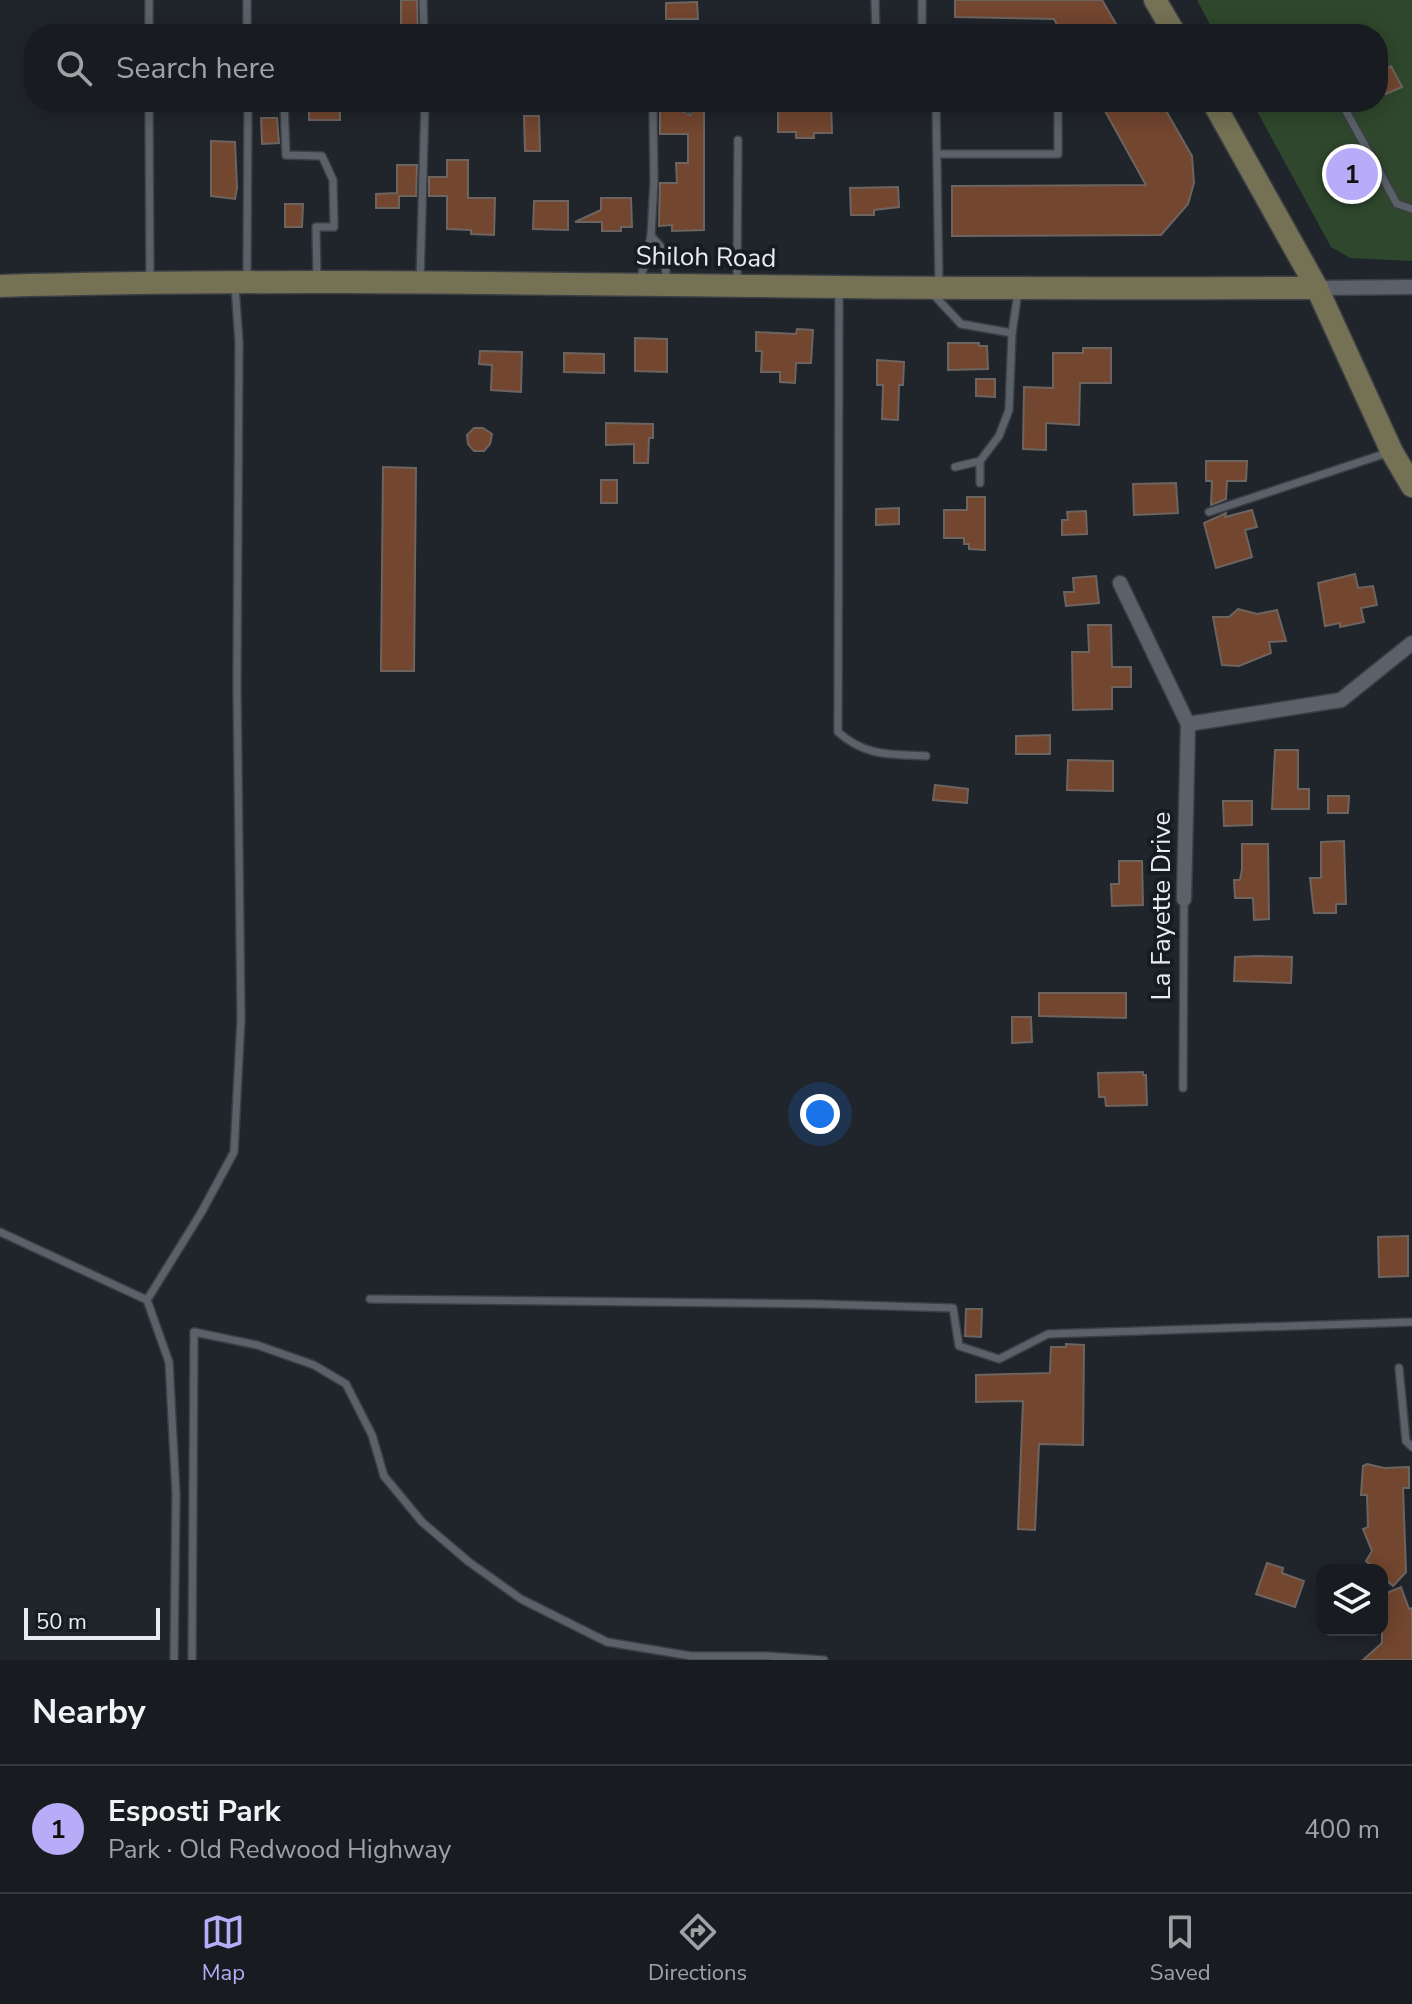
<!DOCTYPE html>
<html lang="en">
<head>
<meta charset="utf-8">
<style>
	:root { --surface:#181c20; --page:#25292d; --text:#f1f3f6; --muted:#9fa1a5; --line:#363a3e; --accent:#b8abf7 }
	body { margin:0; font-family:"Nunito Sans",sans-serif; background:var(--page); color:var(--text) }
	.controls { position:absolute; right:24px; bottom:24px; display:grid; overflow:hidden; border-radius:16px; box-shadow:0 4px 20px #0003 }
	.controls button { width:72px; height:72px; display:grid; place-items:center; padding:0; border:0; border-bottom:2px solid var(--line); background:var(--surface); color:var(--text); font:40px sans-serif }
	.scale { position:absolute; left:24px; bottom:20px; width:136px; box-sizing:border-box; padding-left:8px; border:4px solid #e8ebf0; border-top:0; font-size:22px; line-height:28px; white-space:nowrap; color:#e8ebf0; -webkit-text-stroke:6px #171c22; paint-order:stroke }
	.you { position:absolute; left:820px; top:1114px; width:28px; height:28px; margin:-20px; border:6px solid #fff; border-radius:50%; background:#1a73e8; box-shadow:0 0 0 12px #1a73e833 }
	.badge { display:grid; place-items:center; width:52px; height:52px; border-radius:50%; background:var(--accent); color:#111; font-size:26px; font-weight:700 }
	.pin { position:absolute; translate:-50% -50%; border:4px solid #fff; box-shadow:0 2px 8px #0006 }
	.list { margin:0; padding:0; list-style:none }
	h2 { display:flex; justify-content:space-between; align-items:center; height:104px; margin:0; padding:0 32px; font-size:34px }
	h2 small { font-size:26px; font-weight:400; color:var(--muted) }
	.list li { display:grid; grid-template-columns:52px 1fr auto; gap:24px; align-items:center; box-sizing:border-box; height:128px; padding:0 32px; border-top:2px solid var(--line) }
	.list b { display:block; font-size:30px; white-space:nowrap }
	.list p { margin:0; font-size:26px; white-space:nowrap; color:var(--muted) }
	.list em { font-size:26px; font-style:normal; color:var(--muted) }
	.icon { flex:none; width:44px; height:44px; fill:none; stroke:currentColor; stroke-width:2; stroke-linecap:round; stroke-linejoin:round }
	.map { position:relative; flex:none; width:1412px; height:1660px; overflow:hidden }
	.search { position:absolute; background:var(--surface); box-shadow:0 4px 20px #0003; left:24px; right:24px; top:24px; height:88px; display:flex; align-items:center; gap:20px; box-sizing:border-box; padding:0 28px; border-radius:32px; color:var(--muted); font-size:30px }
	.sheet { height:232px; background:var(--surface) }
	nav { display:flex; justify-content:space-around; align-items:center; box-sizing:border-box; height:112px; border-top:2px solid var(--line); background:var(--surface); font-size:22px; color:var(--muted) }
	nav a { display:grid; justify-items:center; gap:4px }
	nav .on { color:var(--accent) }
	.map>svg:first-child { display:block }
</style>
</head>
<body>
<div class="map">
<svg width="1412" height="1660" viewBox="0 0 1412 1660">
	<rect width="100%" height="100%" fill="#20252b"/>
	<!-- green -->
	<path fill="#2f472d" d="M 1197,0 L 1412,0 L 1412,261 L 1350,258 L 1331,247 L 1252,102 L 1378,102 L 1378,34 L 1215,34 Z"/>
	<!-- building -->
	<g fill="#72462f" stroke="#6d6460" stroke-width="2">
		<path d="M 401,0 L 417,0 L 418,34 L 401,34 Z"/>
		<path d="M 955,0 L 1102,0 L 1122,34 L 1062,34 L 1054,19 L 955,17 Z"/>
		<path d="M 697,2 L 698,19 L 666,19 L 666,3 Z"/>
		<path d="M 1391,66 L 1402,87 L 1386,94 L 1378,81 L 1378,73 Z"/>
		<path d="M 316,102 L 340,102 L 340,120 L 309,120 L 309,105 L 316,104 Z"/>
		<path d="M 691,102 L 704,102 L 704,230 L 672,231 L 672,225 L 659,226 L 660,183 L 677,183 L 676,163 L 688,163 L 688,134 L 660,134 L 660,111 L 661,108 L 677,108 L 690,115 L 695,109 Z"/>
		<path d="M 778,102 L 831,102 L 832,133 L 814,133 L 814,138 L 796,138 L 796,132 L 778,132 Z"/>
		<path d="M 1100,102 L 1161,102 L 1192,156 L 1194,183 L 1188,204 L 1161,235 L 952,236 L 952,186 L 1146,185 Z"/>
		<path d="M 524,116 L 539,116 L 540,151 L 525,151 Z"/>
		<path d="M 261,118 L 277,118 L 279,143 L 262,144 Z"/>
		<path d="M 211,141 L 235,142 L 237,188 L 235,199 L 211,196 Z"/>
		<path d="M 447,160 L 468,160 L 468,198 L 495,198 L 494,235 L 471,234 L 471,230 L 447,229 L 447,196 L 429,196 L 429,177 L 447,177 Z"/>
		<path d="M 397,165 L 417,165 L 416,196 L 399,196 L 399,208 L 376,208 L 376,194 L 397,193 Z"/>
		<path d="M 898,187 L 899,207 L 874,210 L 874,215 L 851,215 L 850,188 Z"/>
		<path d="M 601,198 L 631,198 L 632,227 L 621,227 L 621,231 L 602,231 L 602,222 L 575,222 L 601,210 Z"/>
		<path d="M 534,201 L 568,201 L 568,230 L 533,229 Z"/>
		<path d="M 285,204 L 303,204 L 302,227 L 285,227 Z"/>
		<path d="M 797,329 L 813,330 L 811,363 L 796,363 L 795,383 L 780,382 L 780,372 L 761,372 L 762,351 L 756,351 L 756,332 L 796,334 Z"/>
		<path d="M 635,338 L 667,339 L 667,372 L 635,371 Z"/>
		<path d="M 948,343 L 979,343 L 979,346 L 987,346 L 988,369 L 948,370 Z"/>
		<path d="M 1083,348 L 1111,348 L 1111,383 L 1080,383 L 1079,425 L 1046,423 L 1046,450 L 1023,449 L 1024,387 L 1053,388 L 1053,353 L 1083,353 Z"/>
		<path d="M 480,351 L 522,352 L 521,392 L 491,390 L 492,365 L 479,364 Z"/>
		<path d="M 564,353 L 604,354 L 604,373 L 564,372 Z"/>
		<path d="M 877,360 L 904,362 L 903,385 L 899,385 L 898,420 L 882,419 L 883,385 L 877,385 Z"/>
		<path d="M 976,379 L 995,379 L 995,397 L 976,396 Z"/>
		<path d="M 606,423 L 653,424 L 653,438 L 649,438 L 648,463 L 634,463 L 634,444 L 606,445 Z"/>
		<path d="M 474,428 L 483,428 L 492,434 L 490,444 L 484,451 L 474,451 L 468,444 L 467,435 Z"/>
		<path d="M 1206,461 L 1247,461 L 1246,481 L 1227,481 L 1226,499 L 1211,505 L 1212,481 L 1206,481 Z"/>
		<path d="M 383,467 L 416,468 L 414,671 L 381,671 Z"/>
		<rect x="601" y="480" width="16" height="23"/>
		<path d="M 1176,483 L 1178,513 L 1134,515 L 1133,484 Z"/>
		<path d="M 967,497 L 985,497 L 985,550 L 969,549 L 969,544 L 964,544 L 964,538 L 944,538 L 944,510 L 967,510 Z"/>
		<path d="M 899,508 L 899,524 L 876,525 L 876,509 Z"/>
		<path d="M 1252,510 L 1257,527 L 1245,530 L 1252,557 L 1216,568 L 1204,523 L 1226,513 L 1225,517 Z"/>
		<path d="M 1086,511 L 1087,534 L 1062,535 L 1062,520 L 1068,520 L 1067,512 Z"/>
		<path d="M 1355,574 L 1358,588 L 1373,586 L 1377,605 L 1361,608 L 1364,622 L 1340,627 L 1340,623 L 1325,626 L 1318,583 Z"/>
		<path d="M 1096,576 L 1099,603 L 1066,606 L 1064,592 L 1074,592 L 1073,578 Z"/>
		<path d="M 1238,609 L 1257,614 L 1277,610 L 1286,641 L 1269,642 L 1271,653 L 1239,666 L 1222,665 L 1213,617 L 1229,617 Z"/>
		<path d="M 1088,625 L 1111,625 L 1112,667 L 1131,667 L 1131,687 L 1112,687 L 1112,709 L 1073,710 L 1072,652 L 1089,652 Z"/>
		<path d="M 1050,735 L 1050,754 L 1016,754 L 1016,736 Z"/>
		<path d="M 1275,750 L 1298,750 L 1298,789 L 1309,789 L 1309,809 L 1272,809 Z"/>
		<path d="M 1068,760 L 1113,761 L 1113,791 L 1067,790 Z"/>
		<path d="M 935,785 L 968,789 L 967,803 L 933,800 Z"/>
		<path d="M 1328,796 L 1349,796 L 1348,813 L 1328,813 Z"/>
		<path d="M 1223,801 L 1252,801 L 1252,825 L 1224,826 Z"/>
		<path d="M 1344,841 L 1346,904 L 1336,904 L 1336,913 L 1314,913 L 1310,878 L 1321,878 L 1321,842 Z"/>
		<path d="M 1242,844 L 1268,844 L 1269,919 L 1254,920 L 1253,898 L 1235,898 L 1234,880 L 1240,880 L 1242,869 Z"/>
		<path d="M 1119,861 L 1142,861 L 1143,905 L 1112,906 L 1111,884 L 1119,884 Z"/>
		<path d="M 1258,956 L 1292,957 L 1291,983 L 1234,981 L 1235,957 Z"/>
		<path d="M 1039,993 L 1126,993 L 1126,1018 L 1039,1016 Z"/>
		<path d="M 1012,1017 L 1031,1017 L 1032,1042 L 1012,1043 Z"/>
		<path d="M 1143,1072 L 1143,1075 L 1146,1075 L 1147,1105 L 1106,1106 L 1105,1097 L 1099,1097 L 1098,1073 Z"/>
		<path d="M 1408,1236 L 1408,1276 L 1379,1277 L 1378,1237 Z"/>
		<path d="M 966,1309 L 982,1309 L 981,1337 L 965,1336 Z"/>
		<path d="M 1066,1344 L 1084,1345 L 1083,1445 L 1039,1444 L 1035,1530 L 1018,1529 L 1023,1401 L 976,1402 L 976,1375 L 1050,1373 L 1051,1347 L 1066,1347 Z"/>
		<path d="M 1367,1464 L 1384,1468 L 1409,1467 L 1409,1488 L 1403,1488 L 1406,1572 L 1393,1586 L 1382,1576 L 1382,1570 L 1376,1570 L 1366,1561 L 1372,1551 L 1363,1529 L 1368,1527 L 1367,1495 L 1361,1495 L 1363,1466 Z"/>
		<path d="M 1267,1563 L 1283,1568 L 1282,1573 L 1304,1581 L 1295,1607 L 1256,1594 Z"/>
		<path d="M 1401,1587 L 1409,1609 L 1412,1608 L 1412,1660 L 1363,1660 L 1382,1643 L 1382,1595 Z"/>
	</g>
	<g fill="none" stroke-linecap="round" stroke-linejoin="round">
		<!-- lane casing -->
		<g stroke="#3b3f44" stroke-width="10">
			<g id="lane">
				<path d="M 149,0 L 149,34"/>
				<path d="M 247,0 L 247,34"/>
				<path d="M 423,0 L 424,34"/>
				<path d="M 875,0 L 876,34"/>
				<path d="M 922,34 L 922,0"/>
				<path d="M 149,102 L 150,280"/>
				<path d="M 284,102 L 286,155 L 322,156 L 333,180 L 334,227 L 316,227 L 317,280"/>
				<path d="M 681,102 L 689,109"/>
				<path d="M 936,102 L 939,286"/>
				<path d="M 1341,102 L 1397,204 L 1412,209"/>
				<path d="M 937,154 L 1058,154 L 1058,102"/>
				<path d="M 651,236 L 663,249 L 667,281"/>
				<path d="M 247,280 L 248,102"/>
				<path d="M 420,281 L 425,102"/>
				<path d="M 640,282 L 651,236 L 654,181 L 653,110 L 656,102"/>
				<path d="M 737,284 L 738,140"/>
				<path d="M 839,289 L 838,732 C 866,757 891,754 926,756"/>
				<path d="M 932,293 L 961,324 L 1012,333 L 1009,410 L 999,436 L 980,461 L 980,483"/>
				<path d="M 1012,333 L 1018,292"/>
				<path d="M 955,467 L 980,461"/>
				<path d="M 1209,512 L 1390,452"/>
				<path d="M 1183,1088 L 1184,899"/>
				<path d="M 0,1232 L 147,1300 L 169,1362 L 176,1494 L 174,1660"/>
				<path d="M 370,1299 L 821,1304 L 953,1308 L 959,1346 L 999,1359 L 1048,1334 L 1412,1322"/>
				<path d="M 147,1300 L 201,1213 L 234,1152 L 241,1019 L 237,686 L 239,342 L 235,286"/>
				<path d="M 1399,1368 L 1406,1441 L 1412,1447"/>
				<path d="M 192,1660 L 194,1332 L 257,1345 L 314,1365 L 346,1384 L 372,1435 L 384,1476 L 422,1522 L 469,1562 L 521,1599 L 607,1642 L 691,1656 L 767,1656 L 824,1660"/>
			</g>
		</g>
		<!-- street casing -->
		<g stroke="#3b3f44" stroke-width="17">
			<g id="street">
				<path d="M 1317,288 L 1412,287"/>
				<path d="M 1120,583 L 1188,724 L 1184,899"/>
				<path d="M 1188,724 L 1341,700 L 1412,643"/>
			</g>
		</g>
		<!-- secondary casing -->
		<g stroke="#3b3f44" stroke-width="25">
			<g id="secondary">
				<path d="M 1155,0 L 1175,34"/>
				<path d="M 1213,102 L 1317,288 L 1392,452 L 1412,486"/>
				<path d="M 0,286 C 280,278 561,284 841,287 C 1000,289 1158,288 1317,288"/>
			</g>
		</g>
		<!-- lane -->
		<use href="#lane" stroke="#5b6169" stroke-width="7"/>
		<!-- street -->
		<use href="#street" stroke="#5b6169" stroke-width="14"/>
		<!-- secondary -->
		<use href="#secondary" stroke="#757155" stroke-width="22"/>
	</g>
	<g text-anchor="middle" dominant-baseline="central" stroke-width="8" stroke-linejoin="round" paint-order="stroke">
		<!-- street labels -->
		<g font-size="26" fill="#e8ebf0" stroke="#171c22">
			<text transform="translate(706 257) rotate(1)">Shiloh Road</text>
			<text transform="translate(1161 906) rotate(-90)">La Fayette Drive</text>
		</g>
	</g>
</svg>
<div class="controls">
<button><svg class="icon" aria-label="layers" viewBox="0 0 24 24"><path d="M12 4l9 5-9 5-9-5zM3 14l9 5 9-5"/></svg></button>
</div>
<div class="scale">50 m</div>
<div class="you"></div>
<div class="pin badge" style="left:1352px;top:174px">1</div>
<div class="search"><svg class="icon" aria-label="search" viewBox="0 0 24 24"><circle cx="10" cy="10" r="6"/><path d="M15 15l6 6"/></svg>Search here</div>
</div>
<section class="sheet">
<h2>Nearby<small></small></h2>
<ul class="list">
<li><span class="badge">1</span><div><b>Esposti Park</b><p>Park · Old Redwood Highway</p></div><em>400 m</em></li>
</ul>
</section>
<nav>
<a class="on"><svg class="icon" aria-label="map" viewBox="0 0 24 24"><path d="M3 6l6-2 6 2 6-2v14l-6 2-6-2-6 2zM9 4v14M15 6v14"/></svg>Map</a>
<a><svg class="icon" aria-label="directions" viewBox="0 0 24 24"><path d="M12 3l9 9-9 9-9-9zM9 14v-3h6M13 9l2 2-2 2"/></svg>Directions</a>
<a><svg class="icon" aria-label="saved" viewBox="0 0 24 24"><path d="M7 4h10v16l-5-4-5 4z"/></svg>Saved</a>
</nav>
</body>
</html>
